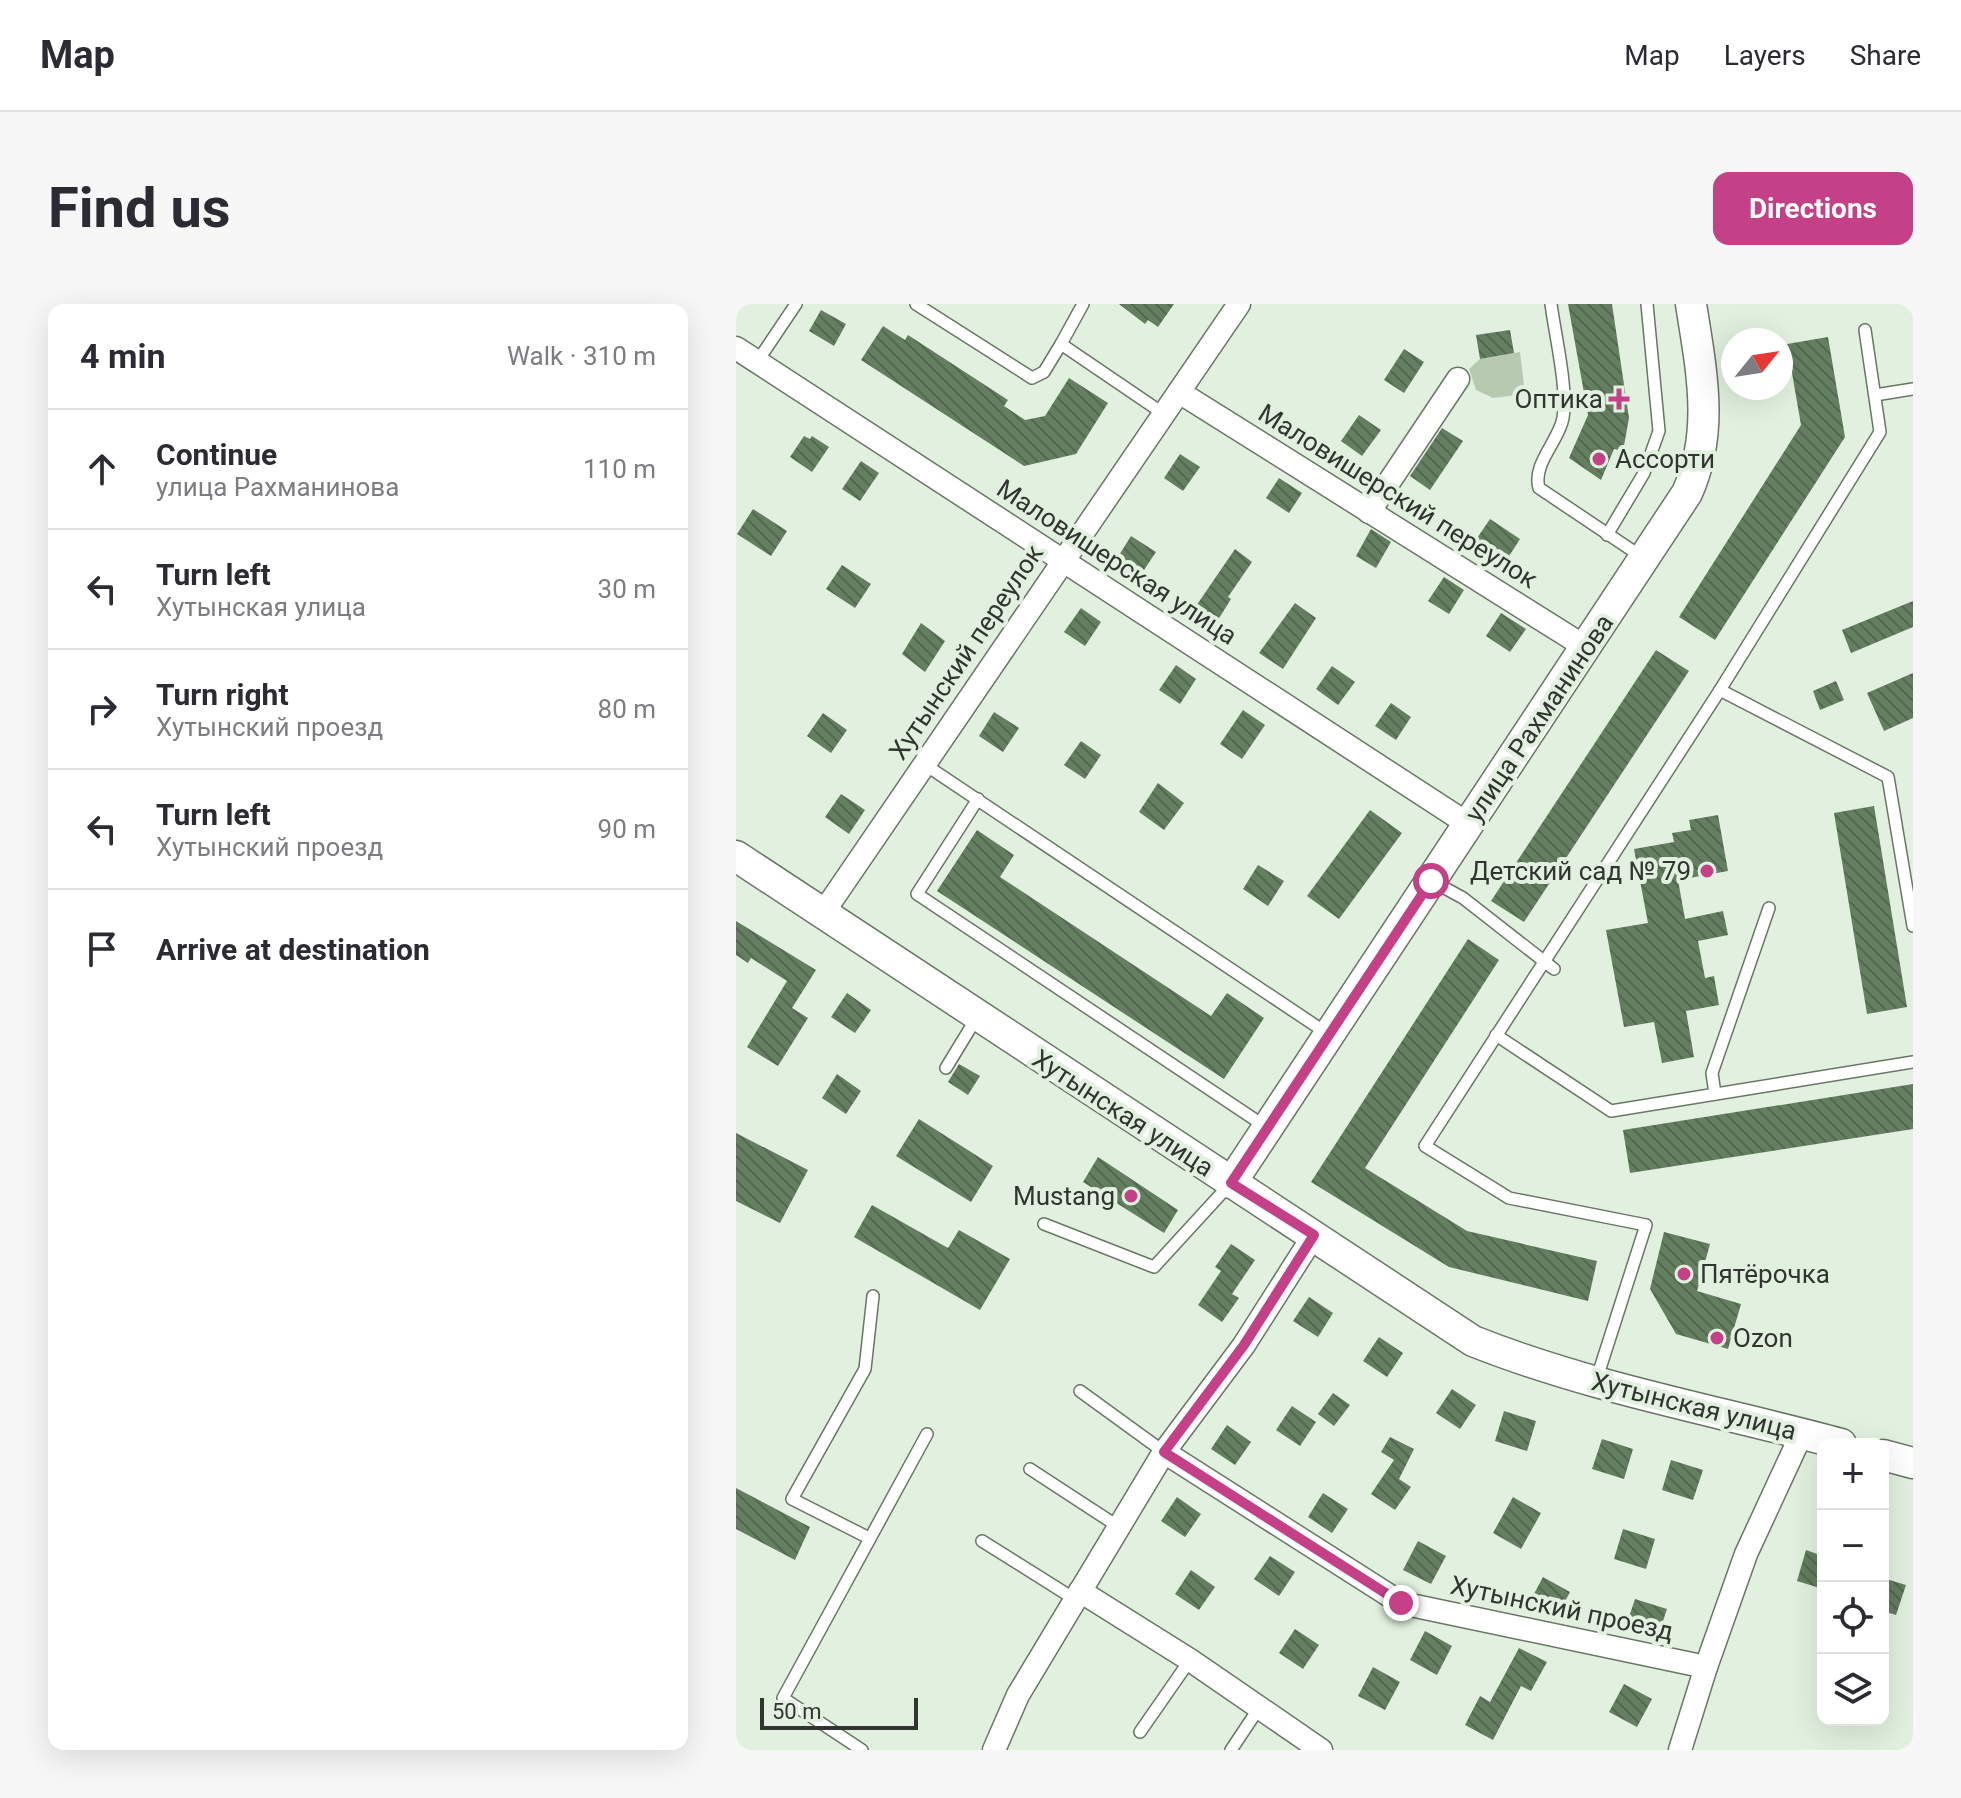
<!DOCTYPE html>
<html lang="en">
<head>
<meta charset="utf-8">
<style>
	:root { --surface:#fff; --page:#f7f7f7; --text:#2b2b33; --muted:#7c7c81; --line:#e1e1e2; --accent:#c54187 }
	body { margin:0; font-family:Roboto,sans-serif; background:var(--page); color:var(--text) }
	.controls { position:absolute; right:24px; bottom:24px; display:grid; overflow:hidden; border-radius:16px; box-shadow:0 8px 32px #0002 }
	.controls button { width:72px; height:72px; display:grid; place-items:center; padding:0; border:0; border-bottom:2px solid var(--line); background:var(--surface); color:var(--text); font:40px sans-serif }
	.compass { position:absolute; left:985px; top:24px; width:72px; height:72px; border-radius:50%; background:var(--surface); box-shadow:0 8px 32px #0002; rotate:60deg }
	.scale { position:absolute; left:24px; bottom:20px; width:158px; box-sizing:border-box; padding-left:8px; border:4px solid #30362f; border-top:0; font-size:22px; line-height:28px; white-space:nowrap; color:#30362f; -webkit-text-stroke:6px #e2f1df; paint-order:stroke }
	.stop { position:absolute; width:24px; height:24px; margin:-18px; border:6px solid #c54187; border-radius:50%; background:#fff }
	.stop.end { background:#c54187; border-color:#fff; box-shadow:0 2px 8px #0008 }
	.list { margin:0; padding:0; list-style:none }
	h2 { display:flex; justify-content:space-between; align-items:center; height:104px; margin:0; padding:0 32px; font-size:34px }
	h2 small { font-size:26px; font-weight:400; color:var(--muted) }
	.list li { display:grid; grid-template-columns:52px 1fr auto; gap:24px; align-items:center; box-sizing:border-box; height:120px; padding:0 32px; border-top:2px solid var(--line) }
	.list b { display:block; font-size:30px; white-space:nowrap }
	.list p { margin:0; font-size:26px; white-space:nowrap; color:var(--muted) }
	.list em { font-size:26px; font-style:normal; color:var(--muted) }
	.icon { flex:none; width:44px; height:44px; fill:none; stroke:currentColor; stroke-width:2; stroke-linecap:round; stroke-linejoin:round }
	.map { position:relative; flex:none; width:1177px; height:1446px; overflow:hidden; border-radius:16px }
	header { display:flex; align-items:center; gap:48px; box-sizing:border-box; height:112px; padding:0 40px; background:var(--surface); border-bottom:2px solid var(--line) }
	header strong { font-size:38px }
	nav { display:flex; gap:44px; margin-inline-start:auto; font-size:28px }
	.intro { display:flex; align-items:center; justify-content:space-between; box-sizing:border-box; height:192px; padding:0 48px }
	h1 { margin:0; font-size:56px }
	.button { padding:20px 36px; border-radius:16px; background:var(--accent); color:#fff; font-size:28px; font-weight:700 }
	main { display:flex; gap:48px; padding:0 48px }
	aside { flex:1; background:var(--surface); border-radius:16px; box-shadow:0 8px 32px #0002 }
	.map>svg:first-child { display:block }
</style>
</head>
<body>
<header>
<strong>Map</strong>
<nav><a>Map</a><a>Layers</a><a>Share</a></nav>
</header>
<div class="intro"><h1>Find us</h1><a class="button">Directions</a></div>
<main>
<aside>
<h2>4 min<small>Walk · 310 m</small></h2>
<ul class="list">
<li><svg class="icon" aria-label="ahead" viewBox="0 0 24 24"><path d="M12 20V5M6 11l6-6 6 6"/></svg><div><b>Continue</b><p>улица Рахманинова</p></div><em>110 m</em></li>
<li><svg class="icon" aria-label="left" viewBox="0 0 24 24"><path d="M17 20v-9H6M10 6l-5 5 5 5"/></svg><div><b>Turn left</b><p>Хутынская улица</p></div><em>30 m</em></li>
<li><svg class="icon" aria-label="right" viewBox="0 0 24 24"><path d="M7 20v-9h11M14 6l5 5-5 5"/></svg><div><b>Turn right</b><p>Хутынский проезд</p></div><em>80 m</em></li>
<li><svg class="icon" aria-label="left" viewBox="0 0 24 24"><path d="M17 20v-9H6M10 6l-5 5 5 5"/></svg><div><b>Turn left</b><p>Хутынский проезд</p></div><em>90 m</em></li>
<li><svg class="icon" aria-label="arrive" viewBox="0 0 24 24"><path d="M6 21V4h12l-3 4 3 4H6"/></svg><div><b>Arrive at destination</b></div></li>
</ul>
</aside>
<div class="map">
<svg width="1177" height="1446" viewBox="0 0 1177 1446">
	<defs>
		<pattern id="building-back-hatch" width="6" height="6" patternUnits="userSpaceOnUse" patternTransform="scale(2)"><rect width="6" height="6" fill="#647e60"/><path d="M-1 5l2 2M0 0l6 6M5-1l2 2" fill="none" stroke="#536850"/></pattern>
	</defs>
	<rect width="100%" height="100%" fill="#e2f1df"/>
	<!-- green -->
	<path fill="#b6cab2" d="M 784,48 L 789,90 L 757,94 L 740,86 L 733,65 L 744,55 Z"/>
	<!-- building -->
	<g fill="url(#building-back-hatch)">
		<path d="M 383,0 L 438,0 L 422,23 L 412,16 L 409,20 Z"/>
		<path d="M 832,0 L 876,0 L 893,114 L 887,147 L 878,145 L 865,176 L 833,154 L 852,111 Z"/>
		<path d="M 85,6 L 110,20 L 98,42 L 73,27 Z"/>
		<path d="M 147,22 L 169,36 L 172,31 L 272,96 L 268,102 L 289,116 L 309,112 L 333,74 L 372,99 L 340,150 L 288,162 L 125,56 Z"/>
		<path d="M 774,26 L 778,49 L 744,55 L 740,31 Z"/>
		<path d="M 1092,33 L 1109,133 L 979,336 L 943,313 L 1065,121 L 1051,40 Z"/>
		<path d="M 668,45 L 688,58 L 668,89 L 648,76 Z"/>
		<path d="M 623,111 L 645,126 L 626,152 L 605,137 Z"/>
		<path d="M 706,124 L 727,137 L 694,186 L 674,172 Z"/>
		<path d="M 68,132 L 74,135 L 76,132 L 93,143 L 76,168 L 54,153 Z"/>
		<path d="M 444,150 L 464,163 L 447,187 L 428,174 Z"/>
		<path d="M 125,157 L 143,169 L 124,197 L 106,185 Z"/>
		<path d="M 543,174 L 566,189 L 553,209 L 530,194 Z"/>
		<path d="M 17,205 L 51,227 L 35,252 L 1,230 Z"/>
		<path d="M 754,215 L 784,235 L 768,260 L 737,240 Z"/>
		<path d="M 635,225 L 655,238 L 640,264 L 620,252 Z"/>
		<path d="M 395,232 L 420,248 L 404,272 L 380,256 Z"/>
		<path d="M 499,245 L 516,258 L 492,293 L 495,295 L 480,319 L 458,305 Z"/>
		<path d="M 106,261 L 135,280 L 119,304 L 90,285 Z"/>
		<path d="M 708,273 L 728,286 L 713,310 L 692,297 Z"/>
		<path d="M 1177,297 L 1177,323 L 1115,349 L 1106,326 Z"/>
		<path d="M 559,299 L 580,314 L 547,365 L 523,349 Z"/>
		<path d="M 345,304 L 365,318 L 349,342 L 328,328 Z"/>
		<path d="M 765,309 L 790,325 L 774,348 L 750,332 Z"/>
		<path d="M 185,319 L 209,337 L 189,368 L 166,350 Z"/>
		<path d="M 920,346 L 953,367 L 788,618 L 755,597 Z"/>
		<path d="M 440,361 L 460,375 L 444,400 L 423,386 Z"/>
		<path d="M 596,362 L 619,378 L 602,401 L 580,385 Z"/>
		<path d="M 1177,369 L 1177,414 L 1148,427 L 1131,389 Z"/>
		<path d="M 1100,377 L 1108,396 L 1084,406 L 1077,387 Z"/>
		<path d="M 655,399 L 675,413 L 660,436 L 639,422 Z"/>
		<path d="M 507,406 L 529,421 L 506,455 L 484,440 Z"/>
		<path d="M 258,408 L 283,424 L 267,448 L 243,432 Z"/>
		<path d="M 87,409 L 111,426 L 95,449 L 71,432 Z"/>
		<path d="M 345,437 L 365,451 L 349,475 L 328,461 Z"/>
		<path d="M 422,479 L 448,499 L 428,526 L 403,508 Z"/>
		<path d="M 105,490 L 129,506 L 113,530 L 89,513 Z"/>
		<path d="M 1138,502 L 1171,703 L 1131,710 L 1098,509 Z"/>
		<path d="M 634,506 L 666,529 L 603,615 L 571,592 Z"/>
		<path d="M 982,511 L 992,567 L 942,576 L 949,615 L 987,607 L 992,631 L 962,637 L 969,674 L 978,672 L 983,701 L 950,707 L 958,753 L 926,759 L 918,718 L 888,723 L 870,626 L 912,619 L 898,545 L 938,538 L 936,529 L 955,526 L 953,516 Z"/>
		<path d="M 241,526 L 278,551 L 264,573 L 475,712 L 491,689 L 528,714 L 488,775 L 201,587 Z"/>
		<path d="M 522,561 L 548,577 L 532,602 L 507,585 Z"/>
		<path d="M 0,617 L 80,666 L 56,704 L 72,714 L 42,762 L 11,743 L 51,677 L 15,654 L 12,659 L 0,651 Z"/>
		<path d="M 732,635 L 763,656 L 629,864 L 731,927 L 861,957 L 852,997 L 713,963 L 575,878 Z"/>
		<path d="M 111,689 L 135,706 L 119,729 L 95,713 Z"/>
		<path d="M 223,760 L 244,772 L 232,791 L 212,778 Z"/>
		<path d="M 101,770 L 125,787 L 110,810 L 86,794 Z"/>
		<path d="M 1177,780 L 1177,825 L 894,869 L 887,826 Z"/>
		<path d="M 183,815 L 257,862 L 235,898 L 160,852 Z"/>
		<path d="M 0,829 L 72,866 L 44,919 L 0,897 Z"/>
		<path d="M 362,853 L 442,906 L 428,929 L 347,878 Z"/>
		<path d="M 136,901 L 212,944 L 223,926 L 274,955 L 244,1006 L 118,933 Z"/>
		<path d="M 928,928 L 974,940 L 961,987 L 1005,1000 L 992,1045 L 940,1030 L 914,985 Z"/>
		<path d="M 495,940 L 519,956 L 496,990 L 503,994 L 486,1018 L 462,1001 L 485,967 L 479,963 Z"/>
		<path d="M 573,993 L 597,1009 L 582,1033 L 557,1017 Z"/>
		<path d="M 643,1033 L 667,1049 L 651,1073 L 627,1057 Z"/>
		<path d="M 716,1085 L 740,1101 L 724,1125 L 700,1109 Z"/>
		<path d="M 597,1089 L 614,1101 L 598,1122 L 582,1110 Z"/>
		<path d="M 556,1102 L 580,1118 L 564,1142 L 540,1126 Z"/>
		<path d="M 768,1107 L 800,1117 L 791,1147 L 759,1137 Z"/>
		<path d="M 491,1121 L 515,1138 L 499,1161 L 475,1145 Z"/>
		<path d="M 654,1133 L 678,1145 L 663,1175 L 675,1183 L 659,1206 L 635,1190 L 658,1156 L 645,1148 Z"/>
		<path d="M 866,1135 L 897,1145 L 888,1175 L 856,1165 Z"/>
		<path d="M 935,1156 L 967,1166 L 957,1196 L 926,1186 Z"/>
		<path d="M 0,1184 L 74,1223 L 59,1256 L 0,1225 Z"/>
		<path d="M 587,1189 L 612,1205 L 596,1229 L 572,1213 Z"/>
		<path d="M 441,1193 L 465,1210 L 449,1233 L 425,1217 Z"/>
		<path d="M 777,1193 L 805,1209 L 785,1245 L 757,1229 Z"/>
		<path d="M 887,1225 L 919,1235 L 910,1265 L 878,1255 Z"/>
		<path d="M 682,1237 L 710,1252 L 695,1280 L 667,1266 Z"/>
		<path d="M 1070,1246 L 1087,1252 L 1087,1285 L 1061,1277 Z"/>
		<path d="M 534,1252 L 559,1268 L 543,1292 L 518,1275 Z"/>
		<path d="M 455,1266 L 479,1283 L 463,1306 L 439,1290 Z"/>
		<path d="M 807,1273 L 834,1288 L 819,1316 L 792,1301 Z"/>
		<path d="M 1147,1274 L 1170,1281 L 1160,1311 L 1147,1307 Z"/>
		<path d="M 899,1295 L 931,1305 L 921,1335 L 889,1325 Z"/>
		<path d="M 559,1325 L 583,1341 L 567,1365 L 543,1349 Z"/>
		<path d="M 689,1327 L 716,1342 L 701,1371 L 674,1356 Z"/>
		<path d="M 783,1344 L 811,1358 L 795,1387 L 785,1382 L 757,1436 L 729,1421 L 744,1392 L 754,1398 Z"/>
		<path d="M 637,1363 L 664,1378 L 649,1406 L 622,1392 Z"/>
		<path d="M 888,1380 L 916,1395 L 901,1423 L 873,1408 Z"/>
	</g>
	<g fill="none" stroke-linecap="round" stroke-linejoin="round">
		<!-- lane casing -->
		<g stroke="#697666" stroke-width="14">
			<g id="lane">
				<path d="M 180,0 L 296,74 L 308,68 L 325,40 L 428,110"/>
				<path d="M 815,0 C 819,31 832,84 827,114 C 823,137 796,160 803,184 L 906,253"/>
				<path d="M 325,40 L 347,0"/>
				<path d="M 21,58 L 60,0"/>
				<path d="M 1139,91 L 1177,85"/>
				<path d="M 871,231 L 908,169 L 923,127 L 911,0"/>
				<path d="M 984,386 L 1152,473 L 1177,622"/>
				<path d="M 188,460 L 592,730"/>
				<path d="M 242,495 L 181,590 L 530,823"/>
				<path d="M 696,577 L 727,594 L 818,665"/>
				<path d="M 760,731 L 875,807 L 1177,758"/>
				<path d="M 210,764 L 241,713"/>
				<path d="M 979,790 L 976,769 L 1033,604"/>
				<path d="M 308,920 L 418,963 L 495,879"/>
				<path d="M 860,1077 L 910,921 L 773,894 L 689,842 L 984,386 L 1144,128 L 1129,26"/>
				<path d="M 344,1087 L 428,1148"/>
				<path d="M 294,1165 L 383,1223"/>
				<path d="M 133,1234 L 56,1195 L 129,1065 L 137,992"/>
				<path d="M 246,1237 L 340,1296"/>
				<path d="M 404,1428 L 454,1356"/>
				<path d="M 126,1446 L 47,1394 L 191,1130"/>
				<path d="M 495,1446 L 523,1404"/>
			</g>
		</g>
		<!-- street casing -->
		<g stroke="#697666" stroke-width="25">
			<g id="street">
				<path d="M 0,44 L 732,520"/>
				<path d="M 443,88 L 851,344"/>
				<path d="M 633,208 L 722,75"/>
				<path d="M 87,609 L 503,0"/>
				<path d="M 428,1148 L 665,1299 L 970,1363"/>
				<path d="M 344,1287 L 454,1356 L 585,1446"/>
				<path d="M 258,1446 L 282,1391 L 428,1148 L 508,1041 L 578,931"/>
				<path d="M 944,1446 L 970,1363 L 1010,1250 L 1066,1129"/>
			</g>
		</g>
		<!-- secondary casing -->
		<g stroke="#697666" stroke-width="33">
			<g id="secondary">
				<path d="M 0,552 L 737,1037 C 855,1084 983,1107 1105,1140"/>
				<path d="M 495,879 L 951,189 C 979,127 965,65 955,0"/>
				<path d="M 1147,1151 L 1177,1159"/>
			</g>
		</g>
		<!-- lane -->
		<use href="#lane" stroke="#fff" stroke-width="11"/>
		<!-- street -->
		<use href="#street" stroke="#fff" stroke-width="22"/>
		<!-- secondary -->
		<use href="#secondary" stroke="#fff" stroke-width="30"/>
	</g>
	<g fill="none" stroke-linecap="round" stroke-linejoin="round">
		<!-- route -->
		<path stroke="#c54187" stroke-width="10" d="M 665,1299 L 428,1148 L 508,1041 L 578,931 L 495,879 L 695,577"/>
	</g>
	<!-- markers -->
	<g fill="#c54187" stroke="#e2f1df" stroke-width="3">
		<path d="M879 83h8v8h8v8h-8v8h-8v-8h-8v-8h8z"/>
		<circle cx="863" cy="155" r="8"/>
		<circle cx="971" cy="567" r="8"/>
		<circle cx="395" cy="892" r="8"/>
		<circle cx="948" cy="970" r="8"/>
		<circle cx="981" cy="1034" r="8"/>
	</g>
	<g text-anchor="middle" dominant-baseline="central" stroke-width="8" stroke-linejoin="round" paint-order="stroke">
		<!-- poi labels -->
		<g font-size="26" fill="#30362f" stroke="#e2f1df" text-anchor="end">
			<text x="867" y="95">Оптика</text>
			<text x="879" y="155" text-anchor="start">Ассорти</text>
			<text x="955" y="567">Детский сад № 79</text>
			<text x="379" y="892">Mustang</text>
			<text x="964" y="970" text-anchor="start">Пятёрочка</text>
			<text x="997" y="1034" text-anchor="start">Ozon</text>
		</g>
		<!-- street labels -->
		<g font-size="26" fill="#30362f" stroke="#e2f1df">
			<text transform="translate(662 192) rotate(32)">Маловишерский переулок</text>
			<text transform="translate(381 258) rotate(33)">Маловишерская улица</text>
			<text transform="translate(230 348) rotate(-56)">Хутынский переулок</text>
			<text transform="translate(803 414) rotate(-56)">улица Рахманинова</text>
			<text transform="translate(387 809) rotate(33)">Хутынская улица</text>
			<text transform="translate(958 1102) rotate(14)">Хутынская улица</text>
			<text transform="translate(826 1304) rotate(12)">Хутынский проезд</text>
		</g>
	</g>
</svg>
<div class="controls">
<button>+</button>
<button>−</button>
<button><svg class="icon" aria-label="locate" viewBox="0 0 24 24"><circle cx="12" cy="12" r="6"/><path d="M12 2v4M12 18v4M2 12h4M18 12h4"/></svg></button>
<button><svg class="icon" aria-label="layers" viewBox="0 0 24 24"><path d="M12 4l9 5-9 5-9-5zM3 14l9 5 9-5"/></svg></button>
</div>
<svg class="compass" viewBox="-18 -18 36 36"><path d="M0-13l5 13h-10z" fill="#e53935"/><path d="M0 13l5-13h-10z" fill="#7c7c81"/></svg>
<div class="scale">50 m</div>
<div class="stop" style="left:695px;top:577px"></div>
<div class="stop end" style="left:665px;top:1299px"></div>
</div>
</main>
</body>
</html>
